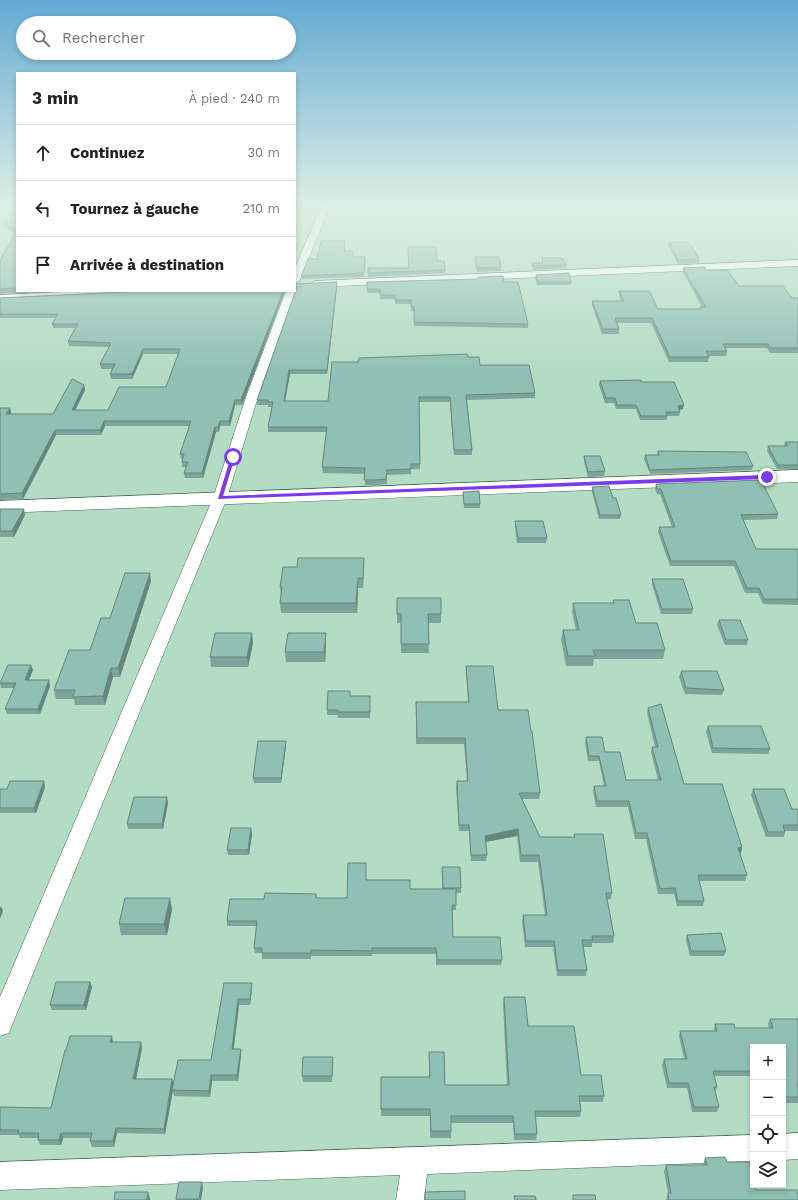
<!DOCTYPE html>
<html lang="fr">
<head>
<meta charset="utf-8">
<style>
	:root { --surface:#fff; --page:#f6f6f6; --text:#222; --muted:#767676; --line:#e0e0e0 }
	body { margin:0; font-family:"Work Sans",sans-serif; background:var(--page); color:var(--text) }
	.controls { position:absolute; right:12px; bottom:12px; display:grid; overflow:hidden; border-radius:0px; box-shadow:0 2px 6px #0003 }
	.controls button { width:36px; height:36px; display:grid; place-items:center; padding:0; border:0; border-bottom:1px solid var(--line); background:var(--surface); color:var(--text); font:20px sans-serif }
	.stop { position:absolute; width:12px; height:12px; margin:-9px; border:3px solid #7c3aed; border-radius:50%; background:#fff }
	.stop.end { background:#7c3aed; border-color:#fff; box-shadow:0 1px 4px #0008 }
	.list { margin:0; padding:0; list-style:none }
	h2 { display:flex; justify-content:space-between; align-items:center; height:52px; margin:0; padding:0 16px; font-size:17px }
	h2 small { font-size:13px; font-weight:400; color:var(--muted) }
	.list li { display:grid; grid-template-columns:26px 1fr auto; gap:12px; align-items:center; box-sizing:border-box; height:56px; padding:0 16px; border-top:1px solid var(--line) }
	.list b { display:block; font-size:15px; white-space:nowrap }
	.list em { font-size:13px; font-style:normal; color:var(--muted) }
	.icon { flex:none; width:22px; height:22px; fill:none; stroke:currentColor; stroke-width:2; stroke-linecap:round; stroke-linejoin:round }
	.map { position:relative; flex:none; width:798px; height:1200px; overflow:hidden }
	.search { position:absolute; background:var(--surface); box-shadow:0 2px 6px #0003; left:16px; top:16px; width:280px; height:44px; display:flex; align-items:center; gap:10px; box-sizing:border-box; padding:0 14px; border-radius:22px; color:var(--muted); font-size:15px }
	.panel { position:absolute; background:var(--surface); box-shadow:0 2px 6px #0003; left:16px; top:72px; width:280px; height:220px; border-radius:0px }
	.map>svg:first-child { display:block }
</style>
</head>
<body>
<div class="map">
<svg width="798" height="1200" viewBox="0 0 798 1200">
	<rect width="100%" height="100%" fill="#b4dbc3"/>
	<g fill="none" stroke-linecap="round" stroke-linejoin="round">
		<!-- street casing -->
		<g stroke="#446853" stroke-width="1">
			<g id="street">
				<path d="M 322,205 L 330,205 L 300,280 L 295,283 L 295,268 Z"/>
				<path d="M 798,260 L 798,266 L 315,287 L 310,284 L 315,281 Z"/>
				<path d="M 295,290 L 296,291 L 258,397 L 227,498 L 12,1025 L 9,1033 L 0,1036 L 0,997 L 213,498 L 246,397 L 286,291 L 295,291 Z"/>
				<path d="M 81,291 L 148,291 L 143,294 L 0,301 L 0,295 Z"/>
				<path d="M 798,1133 L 798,1159 L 783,1160 L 783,1134 Z"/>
				<path d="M 753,1135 L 753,1161 L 427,1174 L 424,1200 L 396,1200 L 400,1175 L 0,1190 L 0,1162 Z"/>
			</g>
		</g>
		<!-- secondary casing -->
		<g stroke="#446853" stroke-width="1">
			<path id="secondary" d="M 798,470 L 798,482 L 0,513 L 0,501 Z"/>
		</g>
		<!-- street -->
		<use href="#street" fill="#fff" fill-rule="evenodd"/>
		<!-- secondary -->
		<use href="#secondary" fill="#fff" fill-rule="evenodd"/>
	</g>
	<!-- wall -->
	<g fill="#7ca49b">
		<path d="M 295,205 L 316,205 L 314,213 L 295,213 Z"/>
		<path d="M 788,205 L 798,205 L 798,208 L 790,208 Z"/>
		<path d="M 17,207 L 17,291 L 51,291 L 0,294 L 0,260 L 15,234 L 4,226 L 4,222 Z"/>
		<path d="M 669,242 L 699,259 L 699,263 L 678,264 L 668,246 Z"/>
		<path d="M 345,245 L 344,251 L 353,257 L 365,257 L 364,277 L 301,279 L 301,276 L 317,259 Z"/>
		<path d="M 475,257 L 501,267 L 501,271 L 477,272 L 475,261 Z"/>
		<path d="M 542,258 L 566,265 L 565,268 L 533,270 L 532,266 L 532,263 L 542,263 Z"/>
		<path d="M 437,261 L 445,270 L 445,273 L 368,277 L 368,268 L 408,268 Z"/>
		<path d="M 683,268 L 706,270 L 739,286 L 792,298 L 798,298 L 798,353 L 770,353 L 767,348 L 725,348 L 727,351 L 726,356 L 708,356 L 709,357 L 708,362 L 669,362 L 651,323 L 617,323 L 619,329 L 619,334 L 602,334 L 592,305 L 592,301 L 621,301 L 619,295 L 619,291 L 658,309 L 700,309 L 700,307 L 702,307 L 683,272 Z"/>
		<path d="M 536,275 L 571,282 L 571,285 L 537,285 L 535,278 Z"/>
		<path d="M 504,282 L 528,324 L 528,328 L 414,326 L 414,311 L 411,311 L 411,304 L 395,304 L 395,299 L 380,299 L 380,293 L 367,293 L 367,289 Z"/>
		<path d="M 295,284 L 337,287 L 327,374 L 290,374 L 285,401 L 328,401 L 358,362 L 468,357 L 480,365 L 535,393 L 535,398 L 467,400 L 472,450 L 472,455 L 454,455 L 450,402 L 419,402 L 420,469 L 411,469 L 411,474 L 387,475 L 387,484 L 375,485 L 365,485 L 365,474 L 323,473 L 322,467 L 326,432 L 268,432 L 268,427 L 272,407 L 268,407 L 268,405 L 257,405 L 257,400 L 296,290 L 295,288 Z"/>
		<path d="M 143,291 L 285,291 L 242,405 L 235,405 L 230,426 L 220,426 L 219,432 L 216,432 L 203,478 L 185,478 L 184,473 L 186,467 L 182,467 L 182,462 L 183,459 L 181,459 L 180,454 L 189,426 L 105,426 L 101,435 L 56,435 L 23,499 L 0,500 L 0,408 L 10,408 L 11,413 L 10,414 L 53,414 L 84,385 L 85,390 L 75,410 L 108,410 L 166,387 L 178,354 L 143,354 L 132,379 L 111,379 L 110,374 L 113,369 L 101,369 L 100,364 L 109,347 L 69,346 L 68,341 L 75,328 L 53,328 L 52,324 L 55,318 L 0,318 L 0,298 Z"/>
		<path d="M 600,381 L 641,382 L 683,409 L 679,410 L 680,412 L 679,416 L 667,416 L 667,420 L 640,420 L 636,409 L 616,409 L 614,403 L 605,403 L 599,385 Z"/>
		<path d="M 785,442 L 798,442 L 798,469 L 777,469 L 767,451 L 768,446 L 784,446 Z"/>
		<path d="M 658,451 L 753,466 L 752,470 L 650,474 L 644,459 L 645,455 L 657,455 Z"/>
		<path d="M 584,456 L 605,471 L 604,476 L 588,477 L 584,461 Z"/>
		<path d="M 656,484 L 778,514 L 777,519 L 743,520 L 756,549 L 798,549 L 798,605 L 763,604 L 758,593 L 745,593 L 734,566 L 670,566 L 658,532 L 659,527 L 672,527 L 660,494 L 657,494 L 655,489 Z"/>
		<path d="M 592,487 L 613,498 L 621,515 L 620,519 L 599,519 L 592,492 Z"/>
		<path d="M 463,492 L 480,504 L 480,508 L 464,508 Z"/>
		<path d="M 0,509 L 24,509 L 25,515 L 14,537 L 0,537 Z"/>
		<path d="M 515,521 L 547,538 L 546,543 L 517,543 L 515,526 Z"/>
		<path d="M 364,558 L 363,588 L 358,588 L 357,613 L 281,613 L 280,603 L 281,597 L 280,587 L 297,567 Z"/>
		<path d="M 652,579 L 693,609 L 692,614 L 661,614 L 652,584 Z"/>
		<path d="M 151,581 L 120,677 L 113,677 L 105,705 L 75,705 L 74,699 L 56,699 L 54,690 L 90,650 L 110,618 Z"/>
		<path d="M 397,598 L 441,614 L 441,623 L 428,623 L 429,653 L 401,653 L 401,623 L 397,623 Z"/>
		<path d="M 613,600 L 636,623 L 665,650 L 663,659 L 594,659 L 593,666 L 566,666 L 561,639 L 563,630 L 576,630 L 572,612 L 573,603 L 613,603 Z"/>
		<path d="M 719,620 L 748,640 L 747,645 L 725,645 L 717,625 Z"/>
		<path d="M 326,633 L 326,644 L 325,662 L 286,662 L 285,652 Z"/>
		<path d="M 253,643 L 248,667 L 211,667 L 210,657 Z"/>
		<path d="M 466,666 L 498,710 L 540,793 L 539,799 L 522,799 L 540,837 L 574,837 L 574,834 L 612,893 L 611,899 L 607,899 L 614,936 L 613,943 L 592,943 L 592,947 L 583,947 L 587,970 L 586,976 L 557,976 L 553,947 L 525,947 L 522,922 L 523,915 L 545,915 L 538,862 L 520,862 L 517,836 L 486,842 L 487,855 L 486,861 L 471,861 L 469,831 L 459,831 L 456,787 L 457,781 L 467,781 L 464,744 L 416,744 L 416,702 L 468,702 L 466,672 Z"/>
		<path d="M 33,670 L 29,680 L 50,686 L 40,714 L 7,714 L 5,709 L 14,688 L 1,688 L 0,683 Z"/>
		<path d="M 681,671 L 724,690 L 722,695 L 685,694 L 679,677 Z"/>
		<path d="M 350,696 L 370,696 L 370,718 L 338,718 L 338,715 L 327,715 L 327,710 Z"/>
		<path d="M 648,708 L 684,784 L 742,847 L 741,853 L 740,853 L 747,875 L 745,881 L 699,881 L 704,901 L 703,906 L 677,906 L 674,894 L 658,894 L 646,839 L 635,839 L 628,807 L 596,807 L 593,791 L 594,786 L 604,786 L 599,761 L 588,761 L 585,742 L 586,737 L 605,752 L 626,780 L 658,780 L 651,752 L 652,747 L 655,747 L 647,713 Z"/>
		<path d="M 708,726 L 770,749 L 768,754 L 712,753 L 706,732 Z"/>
		<path d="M 286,746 L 281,783 L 254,783 L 253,778 Z"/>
		<path d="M 45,787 L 36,813 L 0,813 L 0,789 Z"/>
		<path d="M 753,789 L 792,809 L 798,811 L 798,831 L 785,831 L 785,832 L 784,837 L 766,837 L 751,795 Z"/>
		<path d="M 168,803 L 163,829 L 128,829 L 127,824 Z"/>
		<path d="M 251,828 L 252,834 L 249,855 L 228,855 L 227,850 Z"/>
		<path d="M 366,863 L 366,880 L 410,889 L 442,889 L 442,867 L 461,888 L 461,893 L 456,893 L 456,910 L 452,910 L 453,937 L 502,960 L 501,965 L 436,965 L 436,954 L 372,954 L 372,956 L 311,956 L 311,959 L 262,959 L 262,953 L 255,953 L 254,948 L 257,926 L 227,926 L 227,921 L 264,899 L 316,894 L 317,898 L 347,898 Z"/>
		<path d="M 172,909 L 167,935 L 121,935 L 119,924 Z"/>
		<path d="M 687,935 L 726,951 L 724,956 L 690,956 L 686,940 Z"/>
		<path d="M 90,982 L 92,987 L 86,1010 L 52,1010 L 50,1005 Z"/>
		<path d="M 224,983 L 252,988 L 250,1005 L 239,1005 L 233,1049 L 241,1049 L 241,1055 L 238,1081 L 212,1081 L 210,1097 L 174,1096 L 173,1091 L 165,1134 L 117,1133 L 114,1147 L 92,1147 L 90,1141 L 91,1138 L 63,1138 L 61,1145 L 40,1145 L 38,1140 L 38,1138 L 20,1138 L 19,1135 L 0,1135 L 0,1108 L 51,1108 L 113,1042 L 141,1042 L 142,1048 L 136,1079 L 172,1079 L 174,1084 L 211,1060 Z"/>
		<path d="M 504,997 L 528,1026 L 604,1096 L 603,1102 L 580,1102 L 581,1111 L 580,1117 L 535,1117 L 537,1134 L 536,1140 L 514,1140 L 513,1123 L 451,1123 L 451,1138 L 430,1138 L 430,1116 L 381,1116 L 381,1077 L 429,1077 L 429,1052 L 445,1085 L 507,1085 L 503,1004 Z"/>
		<path d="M 770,1019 L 798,1019 L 798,1103 L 783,1103 L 783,1047 L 753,1047 L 753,1078 L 752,1076 L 714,1076 L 717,1087 L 715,1092 L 719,1107 L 717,1112 L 692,1112 L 687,1088 L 667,1088 L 662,1065 L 664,1059 L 684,1059 L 679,1036 L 680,1031 L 714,1031 L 714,1029 L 715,1024 L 735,1028 L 769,1028 L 768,1024 Z"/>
		<path d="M 333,1057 L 332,1082 L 303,1082 L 302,1076 Z"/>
		<path d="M 705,1158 L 727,1162 L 756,1190 L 798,1200 L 666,1200 L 668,1193 L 664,1171 L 666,1165 L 703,1165 Z"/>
		<path d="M 203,1187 L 201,1200 L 176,1200 L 176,1199 Z"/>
	</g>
	<!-- shaded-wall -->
	<g fill="#65867e">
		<path d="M 337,282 L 337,287 L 327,374 L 327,370 Z"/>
		<path d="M 283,291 L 285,291 L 242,405 L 241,400 Z"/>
		<path d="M 143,349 L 143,354 L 132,379 L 132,374 Z"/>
		<path d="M 289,370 L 290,374 L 284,406 L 284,401 Z"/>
		<path d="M 84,385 L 85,390 L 73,415 L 72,410 Z"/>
		<path d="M 235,400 L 235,405 L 230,426 L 229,421 Z"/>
		<path d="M 684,405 L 683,409 L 677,410 L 678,406 Z"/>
		<path d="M 10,408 L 11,413 L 7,419 L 6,414 Z"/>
		<path d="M 104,421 L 105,426 L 101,435 L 100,430 Z"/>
		<path d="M 220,421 L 220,426 L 219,432 L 218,427 Z"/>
		<path d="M 215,427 L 216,432 L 203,478 L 202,473 Z"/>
		<path d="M 55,430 L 56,435 L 23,499 L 22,493 Z"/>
		<path d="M 24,509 L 25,515 L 14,537 L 12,531 Z"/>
		<path d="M 364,558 L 364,568 L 363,588 L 363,578 Z"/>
		<path d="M 150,573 L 151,581 L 120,677 L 118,668 Z"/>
		<path d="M 358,578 L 358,588 L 357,613 L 356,603 Z"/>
		<path d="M 252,633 L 253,643 L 248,667 L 247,657 Z"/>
		<path d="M 326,633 L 326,644 L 325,662 L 324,652 Z"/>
		<path d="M 31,665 L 33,670 L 26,686 L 25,680 Z"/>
		<path d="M 111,668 L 113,677 L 105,705 L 103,696 Z"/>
		<path d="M 49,680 L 50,686 L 40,714 L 38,709 Z"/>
		<path d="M 286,741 L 286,746 L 281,783 L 281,778 Z"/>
		<path d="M 44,781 L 45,787 L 36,813 L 34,808 Z"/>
		<path d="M 167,797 L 168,803 L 163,829 L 162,824 Z"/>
		<path d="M 251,828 L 252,834 L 249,855 L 248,850 Z"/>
		<path d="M 518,829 L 517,836 L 485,842 L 485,836 Z"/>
		<path d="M 742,847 L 741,853 L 737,854 L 738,848 Z"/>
		<path d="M 170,898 L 172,909 L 167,935 L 164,924 Z"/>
		<path d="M 1,906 L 3,911 L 0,919 L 0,908 Z"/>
		<path d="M 90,982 L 92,987 L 86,1010 L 84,1005 Z"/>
		<path d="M 252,983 L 252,988 L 250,1005 L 250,999 Z"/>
		<path d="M 238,999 L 239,1005 L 233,1055 L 232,1049 Z"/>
		<path d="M 112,1036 L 113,1042 L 112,1048 L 110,1042 Z"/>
		<path d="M 141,1042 L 142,1048 L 135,1084 L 133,1079 Z"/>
		<path d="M 241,1049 L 241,1055 L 238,1081 L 237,1075 Z"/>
		<path d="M 211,1075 L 212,1081 L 210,1097 L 209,1091 Z"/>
		<path d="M 172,1079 L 174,1084 L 165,1134 L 164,1129 Z"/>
		<path d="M 116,1128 L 117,1133 L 114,1147 L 113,1141 Z"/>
		<path d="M 61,1133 L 63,1138 L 61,1145 L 59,1140 Z"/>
		<path d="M 202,1182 L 203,1187 L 201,1200 L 200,1200 Z"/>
		<path d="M 148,1192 L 150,1199 L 150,1200 L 147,1200 Z"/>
	</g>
	<!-- building -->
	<g fill="#90bfb4" stroke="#65867e">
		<path d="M 295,205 L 315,205 L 314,209 L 295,209 Z"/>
		<path d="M 17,207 L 17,288 L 0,289 L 0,260 L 17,231 L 4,222 Z"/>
		<path d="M 321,241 L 345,241 L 344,251 L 353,251 L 353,257 L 365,257 L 364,273 L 301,276 L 308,259 L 317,259 Z"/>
		<path d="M 669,242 L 686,242 L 692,247 L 699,259 L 678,260 Z"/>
		<path d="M 408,247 L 436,247 L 437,261 L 444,261 L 445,270 L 368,273 L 368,268 L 409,268 Z"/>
		<path d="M 475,257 L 499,257 L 501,267 L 477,268 Z"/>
		<path d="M 542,258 L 562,258 L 566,265 L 533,266 L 532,263 L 543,263 Z"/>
		<path d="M 705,267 L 706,270 L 727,270 L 739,286 L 783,286 L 792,298 L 798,298 L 798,348 L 771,348 L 768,344 L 723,344 L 727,351 L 706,351 L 709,357 L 670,357 L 652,318 L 615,318 L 619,329 L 603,329 L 592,301 L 624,301 L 619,291 L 649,291 L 658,309 L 701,309 L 700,307 L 706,307 L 683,268 Z"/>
		<path d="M 569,273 L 571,282 L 538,282 L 536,275 Z"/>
		<path d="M 503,276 L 504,282 L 518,282 L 528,324 L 414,322 L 414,307 L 411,307 L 411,300 L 395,300 L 395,295 L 380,295 L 380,289 L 367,289 L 367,282 L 479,279 L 478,277 Z"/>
		<path d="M 337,282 L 327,370 L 289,370 L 284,401 L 328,401 L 332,362 L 358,362 L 359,358 L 467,354 L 468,357 L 479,357 L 480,365 L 529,365 L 535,393 L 466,395 L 472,450 L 454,450 L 450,397 L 419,397 L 420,464 L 411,464 L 411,469 L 387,470 L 386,479 L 375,480 L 364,480 L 365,468 L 322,467 L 327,427 L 268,427 L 273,402 L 268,402 L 268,400 L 257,400 L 297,287 L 295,284 Z"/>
		<path d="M 143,291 L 283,291 L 241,400 L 235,400 L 229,421 L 220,421 L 218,427 L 215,427 L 202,473 L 184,473 L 188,462 L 182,462 L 184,454 L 180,454 L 191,421 L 104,421 L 100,430 L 55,430 L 22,493 L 0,494 L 0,408 L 10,408 L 6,414 L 53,414 L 72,379 L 84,385 L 72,410 L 108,410 L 119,387 L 166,387 L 180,349 L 143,349 L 132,374 L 110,374 L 115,364 L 100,364 L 111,343 L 68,341 L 78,324 L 52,324 L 58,314 L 0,314 L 0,298 Z"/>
		<path d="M 641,380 L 641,382 L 674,382 L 684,405 L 678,406 L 680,412 L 666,412 L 667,416 L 641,416 L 636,405 L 617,405 L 615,398 L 606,398 L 600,381 Z"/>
		<path d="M 785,442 L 798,442 L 798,465 L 778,465 L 768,446 L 788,446 Z"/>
		<path d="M 658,451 L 746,452 L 753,466 L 650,470 L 645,455 L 659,455 Z"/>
		<path d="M 584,456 L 600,456 L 605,471 L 588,472 Z"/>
		<path d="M 761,480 L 778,514 L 741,515 L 756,549 L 798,549 L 798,599 L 764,599 L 759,588 L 747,588 L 735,561 L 671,561 L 659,527 L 675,527 L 661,489 L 657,489 L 656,484 Z"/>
		<path d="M 609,486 L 613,498 L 616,498 L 621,515 L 600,515 L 592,487 Z"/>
		<path d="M 479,491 L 480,504 L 464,504 L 463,492 Z"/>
		<path d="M 0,509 L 24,509 L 12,531 L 0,531 Z"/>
		<path d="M 515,521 L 543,521 L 547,538 L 518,538 Z"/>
		<path d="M 298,558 L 364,558 L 363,578 L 358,578 L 356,603 L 280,603 L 282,587 L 280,587 L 283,567 L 297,567 Z"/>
		<path d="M 125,573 L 150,573 L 118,668 L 111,668 L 103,696 L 73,697 L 75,690 L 54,690 L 69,650 L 90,650 L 101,618 L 110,618 Z"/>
		<path d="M 652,579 L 683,579 L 693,609 L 662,609 Z"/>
		<path d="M 397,598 L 441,598 L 441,614 L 428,614 L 429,644 L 401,644 L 401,614 L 397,614 Z"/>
		<path d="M 613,600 L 629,600 L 636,623 L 657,623 L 665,650 L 593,650 L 595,656 L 568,656 L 563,630 L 579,630 L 573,603 L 614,603 Z"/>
		<path d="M 719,620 L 740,620 L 748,640 L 726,640 Z"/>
		<path d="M 215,633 L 252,633 L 247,657 L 210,657 Z"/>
		<path d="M 288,633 L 326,633 L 324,652 L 285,652 Z"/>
		<path d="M 8,665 L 31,665 L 25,680 L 49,680 L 38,709 L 5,709 L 16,683 L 0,683 Z"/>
		<path d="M 466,666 L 493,666 L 498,710 L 528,710 L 531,731 L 532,731 L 540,793 L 519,793 L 540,837 L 575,837 L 574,834 L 603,834 L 612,893 L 606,893 L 614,936 L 592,936 L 593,940 L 582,940 L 587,970 L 558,970 L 554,941 L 526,941 L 523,915 L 547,915 L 539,855 L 521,855 L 518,829 L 485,836 L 487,855 L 471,855 L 469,825 L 459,825 L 457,781 L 468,781 L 465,738 L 417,738 L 416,702 L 469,702 Z"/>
		<path d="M 681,671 L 717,671 L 724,690 L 686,688 Z"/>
		<path d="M 328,691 L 350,691 L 350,696 L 370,696 L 370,712 L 338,712 L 338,710 L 327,710 Z"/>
		<path d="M 661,704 L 684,784 L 722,784 L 742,847 L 738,848 L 747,875 L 698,875 L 704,901 L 678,901 L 675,888 L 660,889 L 647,833 L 636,833 L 629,801 L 597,801 L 594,786 L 606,786 L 599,756 L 589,756 L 586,737 L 602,737 L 605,752 L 620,752 L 626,780 L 661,780 L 652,747 L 658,747 L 648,708 Z"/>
		<path d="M 708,726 L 761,726 L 770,749 L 713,748 Z"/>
		<path d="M 258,741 L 286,741 L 281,778 L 253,778 Z"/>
		<path d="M 10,781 L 44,781 L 34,808 L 0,808 L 0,789 L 7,789 Z"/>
		<path d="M 753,789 L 784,789 L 792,809 L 797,809 L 798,811 L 798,825 L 783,825 L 785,832 L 768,832 Z"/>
		<path d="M 134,797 L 167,797 L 162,824 L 127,824 Z"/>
		<path d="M 231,828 L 251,828 L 248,850 L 227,850 Z"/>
		<path d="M 348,863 L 366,863 L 366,880 L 410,880 L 410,889 L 456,889 L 456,905 L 452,905 L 453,937 L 500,937 L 502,960 L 437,960 L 436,948 L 372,948 L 372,951 L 311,950 L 311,953 L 262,953 L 262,948 L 254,948 L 257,921 L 227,921 L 230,899 L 264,899 L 265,893 L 316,894 L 316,898 L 347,898 Z"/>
		<path d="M 442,867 L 460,867 L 461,888 L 443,888 Z"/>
		<path d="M 125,898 L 170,898 L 164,924 L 119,924 Z"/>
		<path d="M 721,933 L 726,951 L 691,951 L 687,935 Z"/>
		<path d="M 56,982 L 90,982 L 84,1005 L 50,1005 Z"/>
		<path d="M 224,983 L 252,983 L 250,999 L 238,999 L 232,1049 L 241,1049 L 237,1075 L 211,1075 L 209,1091 L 172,1090 L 178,1060 L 211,1060 Z"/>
		<path d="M 504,997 L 525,997 L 528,1026 L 574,1026 L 581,1075 L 601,1075 L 604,1096 L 579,1096 L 581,1111 L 535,1111 L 537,1134 L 515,1134 L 513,1116 L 451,1116 L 451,1131 L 431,1131 L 430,1109 L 381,1109 L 381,1077 L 430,1077 L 429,1052 L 444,1052 L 445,1085 L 509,1085 Z"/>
		<path d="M 770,1019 L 798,1019 L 798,1084 L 797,1084 L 798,1088 L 798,1097 L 783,1097 L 783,1047 L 753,1047 L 753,1071 L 713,1071 L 717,1087 L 714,1087 L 719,1107 L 694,1107 L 688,1083 L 669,1083 L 664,1059 L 687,1059 L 680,1031 L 717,1031 L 715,1024 L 734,1024 L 735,1028 L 773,1028 Z"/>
		<path d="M 70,1036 L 112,1036 L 110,1042 L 141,1042 L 133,1079 L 172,1079 L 164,1129 L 116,1128 L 113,1141 L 90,1141 L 92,1133 L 61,1133 L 59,1140 L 38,1140 L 39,1133 L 18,1133 L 19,1130 L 0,1130 L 0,1107 L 51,1108 L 65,1050 L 66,1050 Z"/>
		<path d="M 303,1057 L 333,1057 L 332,1076 L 302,1076 Z"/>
		<path d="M 725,1157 L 727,1162 L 749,1162 L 753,1179 L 753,1185 L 755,1185 L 756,1190 L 797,1190 L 798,1195 L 798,1200 L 669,1200 L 668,1193 L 671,1193 L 666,1165 L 707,1165 L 705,1158 Z"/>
		<path d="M 179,1182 L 202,1182 L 199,1199 L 176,1199 Z"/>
		<path d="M 465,1191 L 465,1200 L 425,1200 L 425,1192 Z"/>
		<path d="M 115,1192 L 148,1192 L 147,1200 L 114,1200 Z"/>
		<path d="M 573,1195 L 595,1195 L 596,1200 L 573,1200 Z"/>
		<path d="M 514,1196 L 535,1196 L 536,1200 L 515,1200 Z"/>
	</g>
	<!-- sky -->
	<linearGradient id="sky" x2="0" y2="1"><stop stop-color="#62aad3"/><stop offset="0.55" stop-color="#ddefe4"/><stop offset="1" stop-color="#ddefe4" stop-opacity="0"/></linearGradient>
	<rect width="798" height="373" fill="url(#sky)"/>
	<!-- route -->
	<path fill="#7c3aed" d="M 231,456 L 235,457 L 223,496 L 767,475 L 769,477 L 767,479 L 218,499 Z"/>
</svg>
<div class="controls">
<button>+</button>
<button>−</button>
<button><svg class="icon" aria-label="locate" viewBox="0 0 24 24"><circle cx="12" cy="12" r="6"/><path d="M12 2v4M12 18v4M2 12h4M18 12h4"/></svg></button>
<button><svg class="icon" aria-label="layers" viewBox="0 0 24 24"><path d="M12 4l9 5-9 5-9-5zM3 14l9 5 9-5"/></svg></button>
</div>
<div class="stop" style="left:233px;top:457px"></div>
<div class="stop end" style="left:767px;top:477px"></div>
<div class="search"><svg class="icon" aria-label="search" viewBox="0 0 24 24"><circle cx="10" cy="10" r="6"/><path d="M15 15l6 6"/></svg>Rechercher</div>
<section class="panel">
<h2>3 min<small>À pied · 240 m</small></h2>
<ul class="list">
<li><svg class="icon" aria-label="ahead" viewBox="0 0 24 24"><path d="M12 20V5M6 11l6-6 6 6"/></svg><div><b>Continuez</b></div><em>30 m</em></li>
<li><svg class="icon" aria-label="left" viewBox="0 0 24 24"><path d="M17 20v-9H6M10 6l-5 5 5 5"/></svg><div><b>Tournez à gauche</b></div><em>210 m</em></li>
<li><svg class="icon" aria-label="arrive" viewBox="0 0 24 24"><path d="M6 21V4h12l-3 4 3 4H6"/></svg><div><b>Arrivée à destination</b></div></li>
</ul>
</section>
</div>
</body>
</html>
